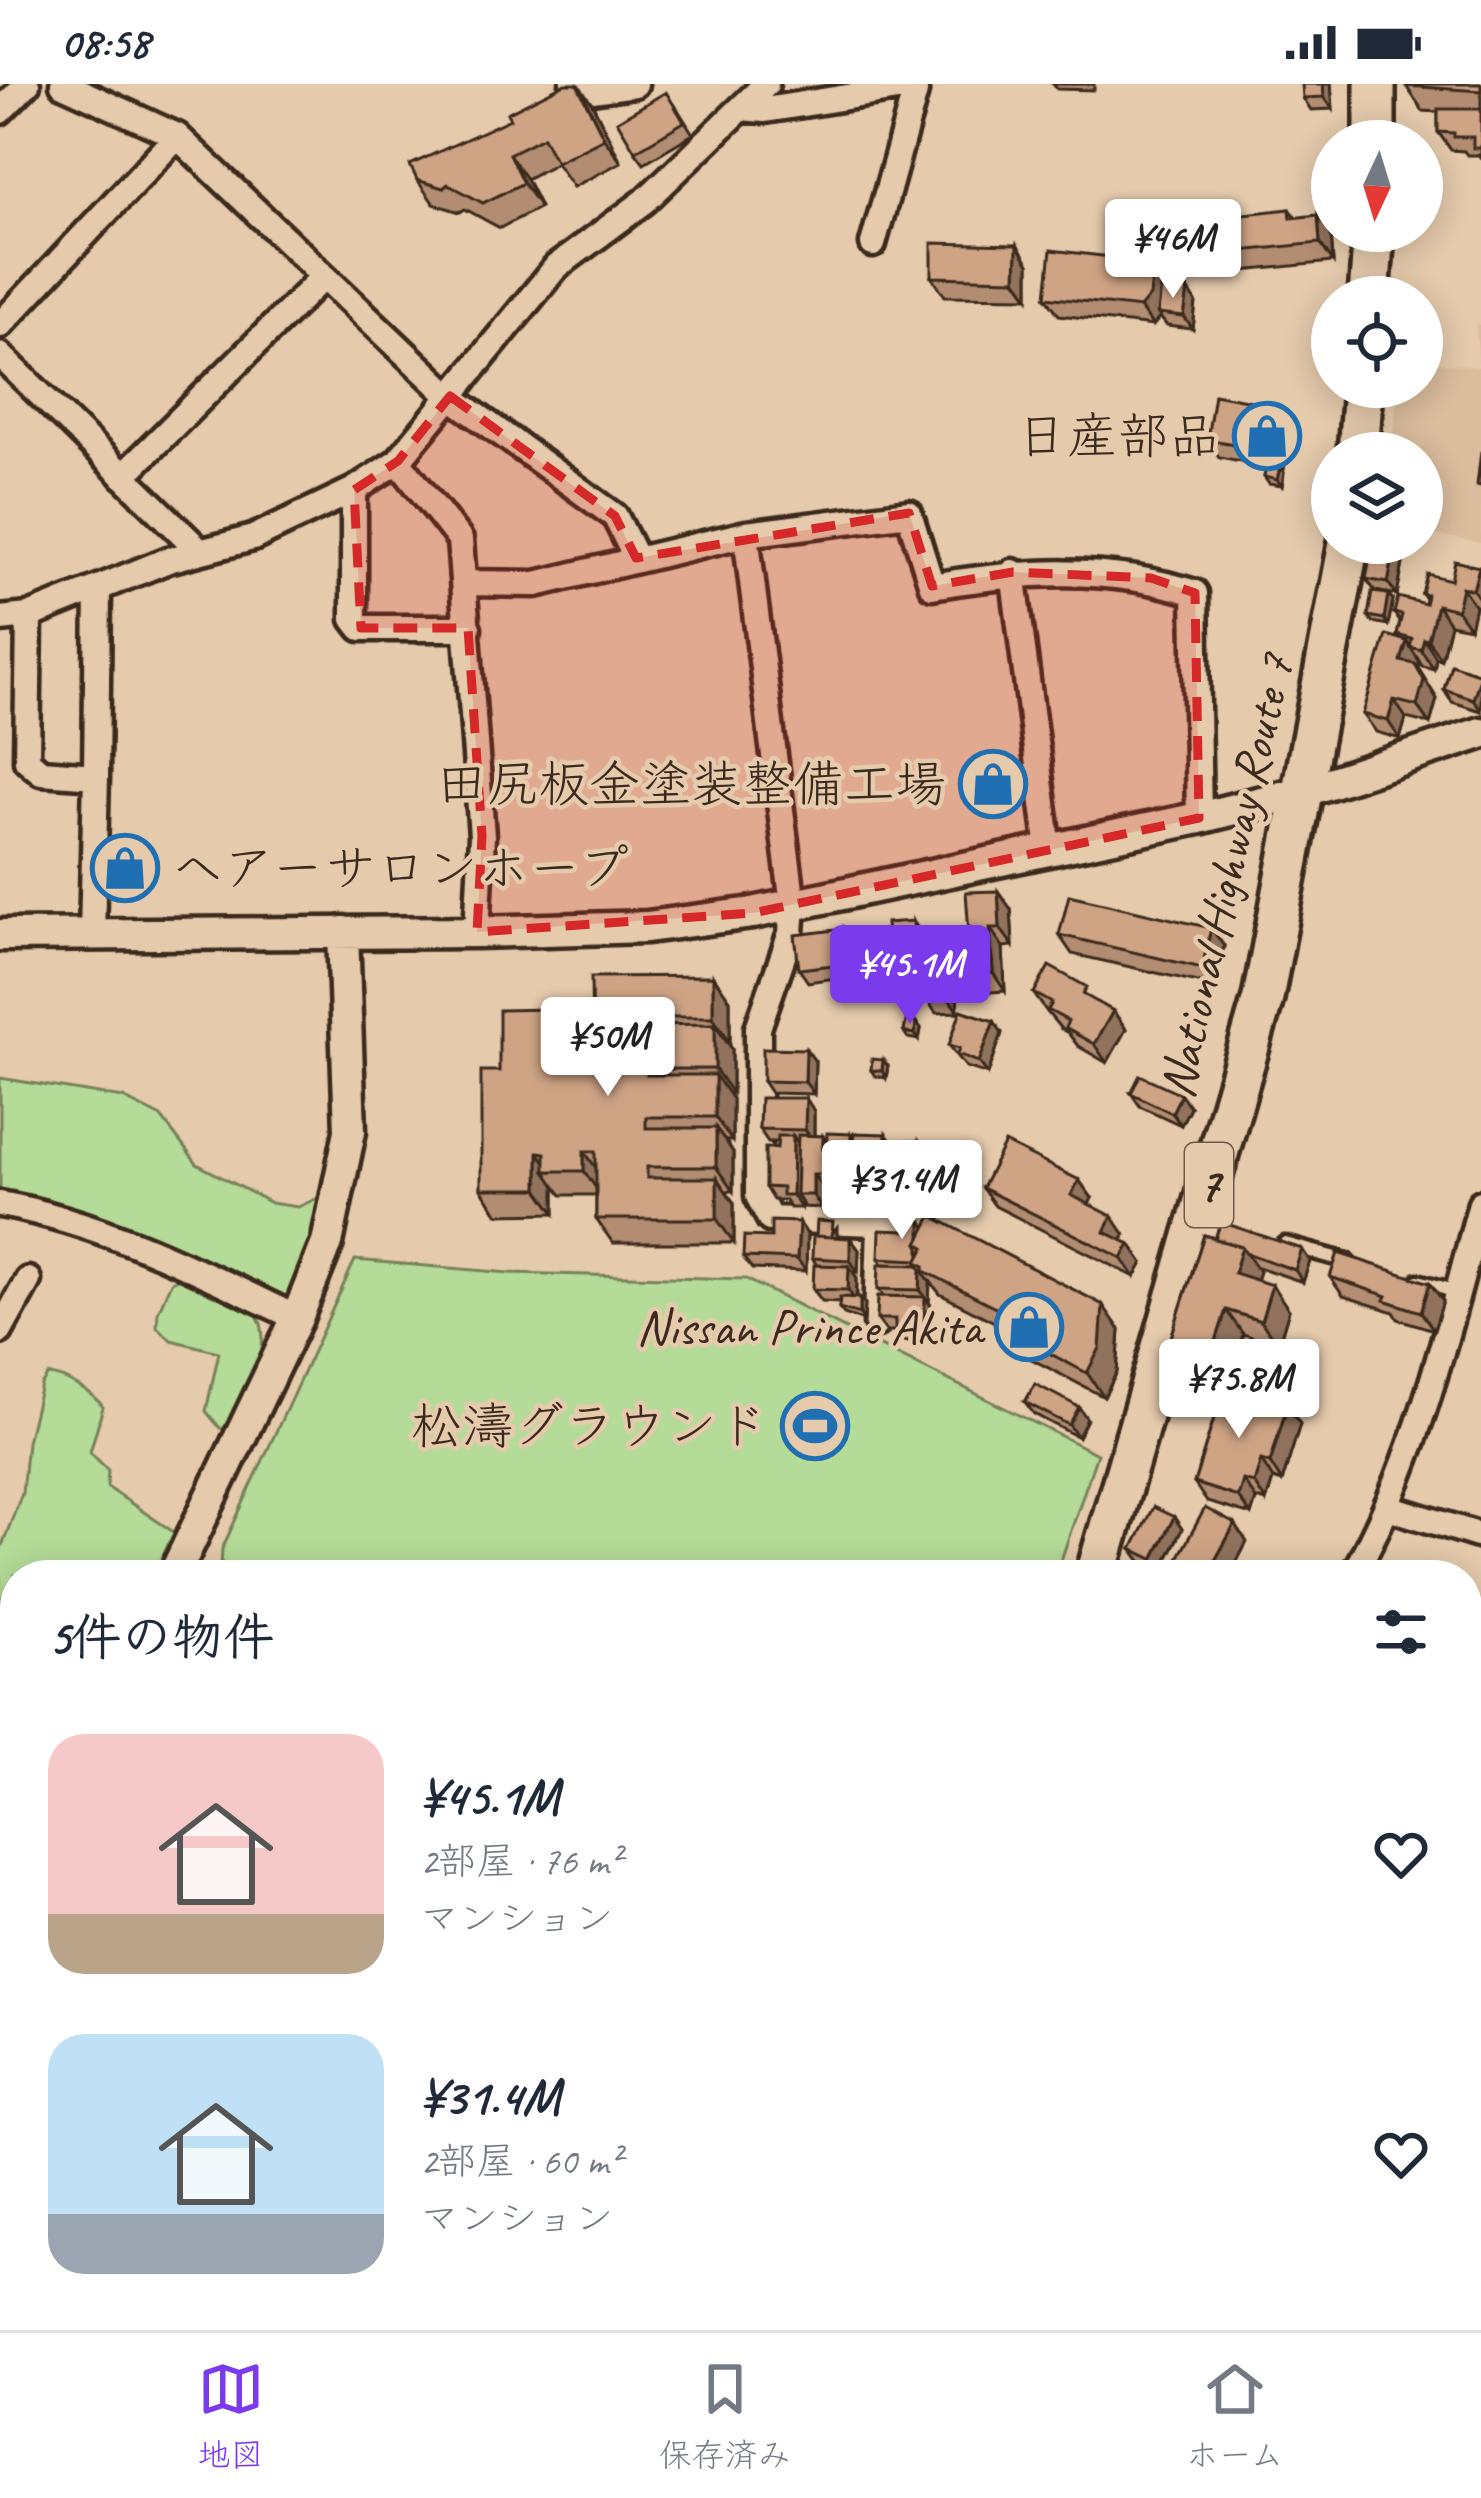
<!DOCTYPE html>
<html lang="ja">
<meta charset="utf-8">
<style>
body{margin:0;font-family:Caveat,"Klee One",sans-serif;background:#f6f6f7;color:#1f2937;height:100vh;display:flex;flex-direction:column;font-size:45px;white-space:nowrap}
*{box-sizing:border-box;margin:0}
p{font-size:39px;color:#747a83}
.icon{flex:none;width:66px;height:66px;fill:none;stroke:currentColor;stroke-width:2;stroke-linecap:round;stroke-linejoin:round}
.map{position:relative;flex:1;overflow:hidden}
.panel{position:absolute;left:0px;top:1476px;width:1482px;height:771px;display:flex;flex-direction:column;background:#fff;border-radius:48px 48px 0 0;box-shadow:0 6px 30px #0003}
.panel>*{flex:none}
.needle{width:78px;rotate:184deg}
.controls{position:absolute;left:1311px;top:36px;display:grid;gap:24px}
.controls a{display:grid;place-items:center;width:132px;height:132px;border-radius:50%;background:#fff;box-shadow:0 6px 30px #0003;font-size:60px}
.price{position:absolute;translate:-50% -102px;padding:0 27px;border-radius:12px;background:#fff;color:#222;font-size:39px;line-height:78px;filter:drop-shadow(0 3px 6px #0008)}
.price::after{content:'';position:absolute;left:50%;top:72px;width:36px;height:27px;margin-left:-18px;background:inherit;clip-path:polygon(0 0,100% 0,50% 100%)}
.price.active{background:#7c3aed;color:#fff}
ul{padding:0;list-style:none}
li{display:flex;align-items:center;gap:36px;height:300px;padding:0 48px}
li span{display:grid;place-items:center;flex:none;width:336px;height:240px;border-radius:36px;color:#555}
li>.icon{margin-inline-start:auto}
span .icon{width:144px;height:144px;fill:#fffc;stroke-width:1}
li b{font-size:51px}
h2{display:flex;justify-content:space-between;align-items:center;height:144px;padding:0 48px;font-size:51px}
.status{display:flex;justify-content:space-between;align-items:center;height:84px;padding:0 60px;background:#fff;direction:ltr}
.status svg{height:33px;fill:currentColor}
.tab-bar{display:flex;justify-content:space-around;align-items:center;height:168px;border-top:3px solid #e0e1e3;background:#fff;font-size:33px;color:#747a83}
.tab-bar a{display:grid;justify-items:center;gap:6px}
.tab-bar .active{color:#7c3aed}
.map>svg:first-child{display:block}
.built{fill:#dbbc9d}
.green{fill:#b4db97;stroke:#78825a;stroke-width:3}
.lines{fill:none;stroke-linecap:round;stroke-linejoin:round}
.service-casing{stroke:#3b2a1e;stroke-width:21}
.minor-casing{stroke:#3b2a1e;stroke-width:33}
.tertiary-casing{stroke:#3b2a1e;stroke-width:39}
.trunk-casing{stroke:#3b2a1e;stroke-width:48}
.service{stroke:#e5caac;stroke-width:12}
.minor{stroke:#e5caac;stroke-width:24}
.tertiary{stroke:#e5caac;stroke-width:30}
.trunk{stroke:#e5caac;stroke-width:39}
.wall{fill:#b28d72;stroke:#3b2a1e;stroke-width:3}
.shaded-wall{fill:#91735d;stroke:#3b2a1e;stroke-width:3}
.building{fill:#cfa485;stroke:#3b2a1e;stroke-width:3}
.marked{fill:#d62828;fill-opacity:0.2;stroke:#d62828;stroke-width:9;stroke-dasharray:24 15;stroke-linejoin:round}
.labels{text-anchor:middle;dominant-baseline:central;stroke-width:9;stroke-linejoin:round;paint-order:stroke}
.shield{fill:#e5caac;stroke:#6e5a49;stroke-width:3}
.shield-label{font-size:48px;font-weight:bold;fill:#3b2a1e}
.poi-label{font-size:51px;fill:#3b2a1e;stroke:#e5caac;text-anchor:end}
.street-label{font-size:51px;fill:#3b2a1e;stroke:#e5caac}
</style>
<div class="status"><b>08:58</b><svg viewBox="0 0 49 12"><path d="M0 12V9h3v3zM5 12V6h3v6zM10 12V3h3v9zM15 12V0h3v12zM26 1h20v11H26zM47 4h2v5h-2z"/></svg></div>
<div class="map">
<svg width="1481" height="2246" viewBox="0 0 1481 2246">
<rect width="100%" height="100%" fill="#e5caac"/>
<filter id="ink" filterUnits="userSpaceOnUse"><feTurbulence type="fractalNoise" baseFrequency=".00833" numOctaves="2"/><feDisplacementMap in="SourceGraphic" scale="24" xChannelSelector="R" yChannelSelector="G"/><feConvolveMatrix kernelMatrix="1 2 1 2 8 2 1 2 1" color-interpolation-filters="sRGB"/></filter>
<g filter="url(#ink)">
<!-- built -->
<path class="built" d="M1476,240L1481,242V459L1422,449V369H1392L1398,303H1422V277L1479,283Z"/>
<!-- green -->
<path class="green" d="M0,994L123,1014L161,1033L197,1080L271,1119L298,1123L320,1113L324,1118C316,1148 308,1198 283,1218L0,1112Z
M355,1176L510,1189L746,1195L1097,1370L1056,1491H226L221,1483L222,1465Z
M186,1191C204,1200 233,1207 248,1220C285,1252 243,1314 227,1345L220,1344L206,1327L219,1268L171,1256L157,1243L158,1228L171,1198Z
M48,1291C65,1292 93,1309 103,1323L90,1368L108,1386L107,1403L178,1451L161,1491H15V1574L0,1566V1467L22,1409L27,1358L41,1301Z
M15,1811V2232H822L817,2246H0V1834Z"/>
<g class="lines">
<!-- service casing -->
<g class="service-casing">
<path id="service" d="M1285,1160L1347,1177
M1418,1197L1458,1208
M0,1899L15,1875
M613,2232L626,2246
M508,2246L524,2232"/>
</g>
<!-- minor casing -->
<g class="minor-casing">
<path id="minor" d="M63,0L177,52L450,312L615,432L636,474
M573,0L585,7L635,0
M741,24L765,26L910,3L915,8L873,160
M0,27L27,0
M0,241L177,52
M0,271L199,466
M398,377L460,456L482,752L477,848
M123,392L323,193
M354,406V535L361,544H468
M746,450L793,821L791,849L758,944V1112L770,1135L927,1141
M1013,488L1049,766
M464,499L536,500L746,450L909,429L932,502C1019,487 1110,481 1195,509L1199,734
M29,532L27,676L41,688L96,692L92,850
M0,535L29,532L168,476L253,454L354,406L398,377L556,183L645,117L766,0
M96,692L98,505
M0,1120C106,1139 200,1188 297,1234
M877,1239L880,1139
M0,1247L28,1196
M1388,1423L1481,1452
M1353,1491C1417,1376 1448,1246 1481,1119
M1467,1855L1481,1817
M1467,1950L1481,1955
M1179,2246L1184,2232
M1330,2246L1335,2232
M1480,2246L1481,2244"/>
</g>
<!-- tertiary casing -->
<g class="tertiary-casing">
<path id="tertiary" d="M0,851L477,848L647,843L753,829L1199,734L1305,707L1481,649
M174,1491L297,1234L327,1159L350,1047L343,848
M0,1794L15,1770"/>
</g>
<!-- trunk casing -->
<g class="trunk-casing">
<path id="trunk" d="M1375,57V0
M1369,213L1374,147
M1358,369L1363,303
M1096,1491L1263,914L1349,459
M849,2246L854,2232"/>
</g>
<!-- service -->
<use href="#service" class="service"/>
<!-- minor -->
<use href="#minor" class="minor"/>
<!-- tertiary -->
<use href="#tertiary" class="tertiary"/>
<!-- trunk -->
<use href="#trunk" class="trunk"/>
</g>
<!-- wall -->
<path class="wall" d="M1053,0H1094V6L1057,5Z
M1331,0L1333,25L1311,26L1303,14Z
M1481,0V75L1479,71H1467L1464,67L1451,66L1438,48V28L1423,27L1406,2Z
M592,19L621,78L573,103L556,79L526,95L540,123L500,144L465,125L460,128L434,120L417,96Z
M675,21L693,50L644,79L635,67Z
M1290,125L1296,133L1331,149L1333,178L1172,194L1159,175L1217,142Z
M1017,161L1029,180V213L945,212L932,193Z
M1167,196L1166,203L1188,205L1196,218L1193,245L1167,242L1160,233L1153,242L1059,231L1046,213Z
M1292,340L1284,385H1281L1284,389L1282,402L1269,400L1264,393L1267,382L1219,373L1207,355Z
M1405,469L1397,511L1375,507L1366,495Z
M1479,483L1481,485V523L1475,522L1470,544L1450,540L1441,575L1436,574L1434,585L1422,582L1419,577L1418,584L1437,615L1430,640L1406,634L1400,655L1376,648L1363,630L1399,554L1397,551L1400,538L1394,529L1425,520L1426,515L1422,510Z
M1393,516L1388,541L1372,538L1368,532Z
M1481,590V627L1452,618L1444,605Z
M1011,825L1013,862L1003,863L1005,907L977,909L966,894H956L958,928L936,929L923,910V902L899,905L890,892L921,849V851L969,849Z
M844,845L853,857L855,881L849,882L850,892L808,898L799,885Z
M1059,851L1224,862L1215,902L1072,870Z
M713,892L730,916V957H727L732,965V1009H728L732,1015V1057H725L733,1068V1107H726L734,1119V1159H613L596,1135V1111H562L555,1102V1129L498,1130L481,1105L499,987L551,925L568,950V960H592Z
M1034,910L1097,918L1113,927L1126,945L1107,979L1078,962L1068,949L1061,945L1047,928Z
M994,937L1002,949L988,990L966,983L949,961Z
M921,945L919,956L908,954L904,948Z
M883,976L888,982L886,994L875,992L871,986Z
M815,977L814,1010L771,1009L763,997Z
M1131,1009L1190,1023L1181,1041L1140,1022Z
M814,1027V1052H823L827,1058L854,1054L891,1057L928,1070L927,1128H905L896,1116L894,1107V1114H874L871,1109H866L859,1098L858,1124H834L825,1111V1102H822L821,1124L804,1123L801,1118V1124H790L785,1116H773L765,1103L778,1058H768L759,1045Z
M982,1104L1092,1114L1089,1120L1125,1151L1122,1156L1130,1160L1143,1179L1135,1193L995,1122Z
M921,1136L926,1143L1120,1246L1117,1288L1104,1313L1022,1270L1005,1246L1006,1244L940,1210L930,1197L929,1218L933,1225V1257H904L897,1247H886L877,1235L884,1212L878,1205L883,1180L879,1174L906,1147Z
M837,1144V1153L850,1154L859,1166L858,1188H853L857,1194V1214H860L865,1220L864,1237L844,1230L839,1224L840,1218L822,1217L813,1205L817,1181L812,1174Z
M807,1150L806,1187L752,1185L743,1173L771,1153Z
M1204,1151L1310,1177L1303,1198L1255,1182L1259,1187L1256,1196L1289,1226L1278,1262L1243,1250L1226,1303L1287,1322L1300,1340L1282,1398L1273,1395L1266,1418L1256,1415L1251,1431L1207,1418L1194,1399L1224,1302L1184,1290L1167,1266Z
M1330,1193L1430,1199L1443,1217L1434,1246L1398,1235L1394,1228L1343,1212Z
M1025,1318L1087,1335L1078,1353L1034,1330Z
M1174,1433L1182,1445L1161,1487L1141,1477L1132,1465Z
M1467,1666L1481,1671V1714L1479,1713L1481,1716V1742L1473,1755L1467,1752Z
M1481,1851V1936L1472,1932L1467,1926V1891Z
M870,2232L1051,2246H880Z"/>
<!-- shaded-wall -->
<path class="shaded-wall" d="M578,0L592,19L621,78L604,54Z
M1323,0H1331L1333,25L1324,13Z
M509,70L526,95L540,123L523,99Z
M1318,131L1331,149L1333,178L1320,159Z
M1017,161L1029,180V213L1016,195Z
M1154,178L1167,196L1163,230H1158L1160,233L1153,242L1140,224Z
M1188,205L1196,218L1193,245L1184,233Z
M1279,322L1292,340L1284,385L1271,367Z
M1280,383L1284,389L1282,402L1277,396Z
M1396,459H1398L1405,469L1397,511L1388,499Z
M1479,483L1481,485V517L1473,506Z
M1462,503L1475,522L1470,544L1457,526Z
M1388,510L1393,516L1388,541L1384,535Z
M1437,521L1450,540L1441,575L1428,556Z
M1424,555L1436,574L1434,585L1421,566Z
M1407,557L1419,577L1418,584L1437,615L1430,640L1417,622L1401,577Z
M1481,590V626L1473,615Z
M1394,616L1406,634L1400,655L1388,637Z
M998,807L1011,825L1013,862L1000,844Z
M913,837L921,849L926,902L917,890Z
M990,844L1003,863L1005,907L993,889Z
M1211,844L1224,862L1215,902L1202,884Z
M844,845L853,857L855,881L847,869Z
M840,869L849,882L850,892L842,880Z
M943,876L956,894L958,928L945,909Z
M713,892L730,916V957L713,933Z
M551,925L568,950V984L551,960Z
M1113,927L1126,945L1107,979L1094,960Z
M994,937L1002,949L988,990L979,978Z
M916,938L921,945L919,956L915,950Z
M715,940L732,965V1009L715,985Z
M806,965L815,977L814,1010L805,998Z
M883,976L888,982L886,994L882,987Z
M715,991L732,1015V1057L715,1033Z
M1181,1010L1190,1023L1181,1041L1172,1029Z
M806,1014L814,1027V1058L805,1046Z
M716,1044L733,1068V1107L716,1083Z
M851,1050L860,1062L858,1080H853L859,1088L858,1124L849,1112Z
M886,1050L895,1062L889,1100L894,1107V1114L885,1101Z
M793,1052L802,1064L796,1111L801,1118V1124L792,1111Z
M823,1052L831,1064L830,1102L822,1090Z
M919,1057L928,1070L927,1128L919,1116Z
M584,1067L601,1091V1111L584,1087Z
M538,1068L551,1087H545L555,1102V1129L538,1105Z
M813,1090L822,1102L821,1124L813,1111Z
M717,1094L734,1119V1159L717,1135Z
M1079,1096L1092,1114L1084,1130L1071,1111Z
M1112,1132L1125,1151L1118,1166L1105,1148Z
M799,1138L807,1150L806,1187L797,1175Z
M850,1154L859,1166L858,1188L850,1176Z
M1130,1160L1143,1179L1135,1193L1122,1174Z
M1242,1163L1259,1187L1251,1214L1234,1189Z
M1302,1165L1310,1177L1303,1198L1295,1186Z
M849,1182L857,1194L856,1218L848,1206Z
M921,1185L930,1197L929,1218L920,1206Z
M1430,1199L1443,1217L1434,1246L1421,1228Z
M1272,1201L1289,1226L1278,1262L1261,1237Z
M925,1213L933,1225V1257L924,1245Z
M860,1214L865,1220L864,1237L860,1230Z
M1103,1221L1120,1246L1117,1288L1104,1313L1087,1289Z
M1226,1226L1243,1250L1226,1303L1209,1279Z
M1287,1322L1300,1340L1282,1398L1270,1379Z
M1079,1323L1087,1335L1078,1353L1069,1341Z
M1261,1376L1273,1395L1266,1418L1254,1399Z
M1243,1396L1256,1415L1251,1431L1238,1413Z
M1174,1433L1182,1445L1161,1487L1153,1475Z
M1235,1440L1247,1458L1230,1491H1207Z
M1475,1708L1481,1716V1742L1473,1755L1467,1746V1738Z
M1467,1757L1470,1762L1468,1768L1472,1775L1467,1783Z
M355,2232H368V2246H354Z
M1039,2232H1041L1051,2246H1034Z"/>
<!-- building -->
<path class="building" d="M565,0H577L604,54L556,78L543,53L509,70L523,99L483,119L448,100L443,104L417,96L410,81L510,35L507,29Z
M1302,0H1323L1324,13L1303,14Z
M1406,0H1481V7L1406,2Z
M666,8L684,38L635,67L617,37Z
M1438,25H1481V64H1473V53H1454V49L1438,48Z
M1290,125L1291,134L1318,131L1320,159L1159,175L1156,148L1217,142L1216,133Z
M932,159L1017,161L1016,195L932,193Z
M1051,166L1154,178L1150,212L1140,224L1046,213Z
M1161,202L1188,205L1184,233L1158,230Z
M1214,310L1279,322L1271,367L1207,355Z
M1481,367V402L1477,401Z
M1267,380L1280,383L1277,396L1264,393Z
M1373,459H1396L1388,499L1366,495Z
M1455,477L1479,483L1473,506L1462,503L1457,526L1437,521L1428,556L1424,555L1421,566L1410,563L1412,555L1397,551L1402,531L1394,529L1398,513L1425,520L1427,511L1422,510L1427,490L1451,496Z
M1372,508L1388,510L1384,535L1368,532Z
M1386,551L1407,557L1401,577L1415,580L1424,596L1417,622L1394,616L1388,637L1363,630Z
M1451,580L1481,590L1473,615L1444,605Z
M998,807L1000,844H990L993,889L964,891L963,875L943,876L945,909L923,910L920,851L969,849L966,808Z
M1069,811L1211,844L1202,884L1059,851Z
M913,837L917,890L890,892L886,839Z
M844,845L847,869H840L842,880L799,885L795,851Z
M1049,882L1087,903L1083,910L1113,927L1094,960L1065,944L1068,937L1048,926L1052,919L1034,909Z
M713,892V933H644V941L715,940V985H647V991H715V1033H646V1044H716V1083H647V1094H717V1135H596V1067H584V1087H545V1069L538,1068V1105H481V987H499V926L551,925V960H592L591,893Z
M961,926L994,937L979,978L958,970L960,964L949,961Z
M906,937L916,938L915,950L904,948Z
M763,964L806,965L805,998L763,997Z
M872,975L883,976L882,987L871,986Z
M1140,991L1181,1010L1172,1029L1131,1009Z
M760,1014H806L805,1046L759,1045Z
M827,1049L851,1050L849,1112L825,1111Z
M854,1049L886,1050L885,1101H866V1097H858V1080H853Z
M798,1051L823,1052L822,1090H813V1111H796Z
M778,1052H793L792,1111H782V1104L765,1103V1064H777Z
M889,1057H919V1116H896L897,1100H889Z
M1005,1059L1079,1096L1071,1111L1112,1132L1105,1148L1130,1160L1122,1174L982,1104Z
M932,1132L1103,1221L1100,1264L1087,1289L1005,1246L1013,1232L923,1186L925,1182L917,1178L925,1163L918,1159Z
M907,1135L921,1136V1154L918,1159L920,1163V1172L918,1176L879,1174L880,1146L906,1147Z
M771,1137L799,1138L797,1175L743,1173L744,1152L771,1153Z
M817,1137L833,1138L832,1153L816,1152Z
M1221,1138L1302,1165L1295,1186L1246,1169L1242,1163L1215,1155Z
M1204,1151L1242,1163L1234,1189L1272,1201L1261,1237L1226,1226L1209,1279L1167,1266Z
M813,1152L850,1154V1176L812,1174Z
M1338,1169L1430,1199L1421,1228L1385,1216L1387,1212L1330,1193Z
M879,1180L919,1181L921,1185L920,1206L878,1205Z
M814,1181L849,1182L848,1206L813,1205Z
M878,1212L925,1213L924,1245L895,1244V1235H877Z
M840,1213L860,1214V1230L839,1224Z
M1035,1300L1079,1323L1069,1341L1025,1318Z
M1224,1302L1287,1322L1270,1379L1261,1376L1254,1399L1243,1396L1238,1413L1194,1399Z
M1153,1423L1174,1433L1153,1475L1132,1465Z
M1205,1424L1235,1440L1207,1491H1169Z
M1135,1482L1151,1491H1130Z
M1467,1666L1481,1671L1480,1704L1467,1699Z
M1467,1704L1475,1708L1471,1718L1478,1721L1467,1738Z
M1481,1851V1922L1467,1917V1891Z
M0,2051H15V2232H355L354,2246H0Z
M872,2232H1039L1034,2246H882L886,2236Z"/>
</g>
<!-- marked area -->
<path class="marked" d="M450,312L615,432L636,474L909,429L932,502L1013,488L1151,494L1195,509L1199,734L753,829L477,848L482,752L468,544H361L354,406L398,377Z"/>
<!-- icons -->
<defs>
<g id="shop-ring" transform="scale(3.45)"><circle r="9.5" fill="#e5caac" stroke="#1f6fb2" stroke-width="1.5"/><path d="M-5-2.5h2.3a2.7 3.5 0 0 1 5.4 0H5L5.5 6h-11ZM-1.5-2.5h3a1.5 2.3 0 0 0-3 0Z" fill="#1f6fb2"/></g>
<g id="stadium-ring" transform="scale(3.45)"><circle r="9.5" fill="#e5caac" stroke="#1f6fb2" stroke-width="1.5"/><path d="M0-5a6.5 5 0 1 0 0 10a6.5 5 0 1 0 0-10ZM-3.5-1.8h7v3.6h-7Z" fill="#1f6fb2"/></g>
</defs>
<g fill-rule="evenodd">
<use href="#shop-ring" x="1267" y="352"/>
<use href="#shop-ring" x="993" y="700"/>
<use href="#shop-ring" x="125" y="784"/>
<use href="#shop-ring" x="1029" y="1243"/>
<use href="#stadium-ring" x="815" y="1342"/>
</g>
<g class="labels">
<!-- shield labels -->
<rect class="shield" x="1185" y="1059" width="48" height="84" rx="9"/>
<g class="shield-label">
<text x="1209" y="1101">7</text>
</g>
<!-- poi labels -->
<g class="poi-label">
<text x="1220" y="352">日産部品</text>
<text x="946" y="700">田尻板金塗装整備工場</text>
<text x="172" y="784" text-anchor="start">ヘアーサロンホープ</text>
<text x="982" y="1243">Nissan Prince Akita</text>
<text x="768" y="1342">松濤グラウンド</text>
</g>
<!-- street labels -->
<g class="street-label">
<text transform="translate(1226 792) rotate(-77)">National Highway Route 7</text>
</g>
</g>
</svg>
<div class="controls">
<a><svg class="needle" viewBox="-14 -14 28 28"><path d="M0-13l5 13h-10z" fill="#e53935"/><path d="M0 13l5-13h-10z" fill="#747a83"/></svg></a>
<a><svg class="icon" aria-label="locate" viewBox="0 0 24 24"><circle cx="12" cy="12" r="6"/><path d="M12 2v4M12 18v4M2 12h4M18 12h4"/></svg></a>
<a><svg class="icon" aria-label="layers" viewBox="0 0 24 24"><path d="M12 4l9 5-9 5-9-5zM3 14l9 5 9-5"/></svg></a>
</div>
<b class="price" style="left:1173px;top:217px">¥46M</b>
<b class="price active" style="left:910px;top:943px">¥45.1M</b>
<b class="price" style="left:608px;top:1015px">¥50M</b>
<b class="price" style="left:902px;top:1158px">¥31.4M</b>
<b class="price" style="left:1239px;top:1357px">¥75.8M</b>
<section class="panel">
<h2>5件の物件<svg class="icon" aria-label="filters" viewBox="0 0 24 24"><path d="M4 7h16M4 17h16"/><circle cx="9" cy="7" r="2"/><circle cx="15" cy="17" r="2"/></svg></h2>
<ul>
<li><span style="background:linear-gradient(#f6c9c9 75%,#b9a48a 0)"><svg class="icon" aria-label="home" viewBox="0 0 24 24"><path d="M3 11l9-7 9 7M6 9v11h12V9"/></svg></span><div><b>¥45.1M</b><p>2部屋 · 76 m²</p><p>マンション</p></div><svg class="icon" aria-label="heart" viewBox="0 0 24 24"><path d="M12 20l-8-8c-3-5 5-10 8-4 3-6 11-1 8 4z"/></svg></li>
<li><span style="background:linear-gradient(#bfe0f5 75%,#9aa5b1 0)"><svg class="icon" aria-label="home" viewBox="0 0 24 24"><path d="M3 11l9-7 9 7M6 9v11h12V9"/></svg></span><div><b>¥31.4M</b><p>2部屋 · 60 m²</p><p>マンション</p></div><svg class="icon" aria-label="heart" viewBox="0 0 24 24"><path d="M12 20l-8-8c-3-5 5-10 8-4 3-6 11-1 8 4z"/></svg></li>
</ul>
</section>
</div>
<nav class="tab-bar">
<a class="active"><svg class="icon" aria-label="map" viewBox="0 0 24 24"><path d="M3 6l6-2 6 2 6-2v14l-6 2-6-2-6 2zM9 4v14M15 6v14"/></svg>地図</a>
<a><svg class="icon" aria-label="saved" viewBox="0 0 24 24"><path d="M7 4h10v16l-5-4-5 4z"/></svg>保存済み</a>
<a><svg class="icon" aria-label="home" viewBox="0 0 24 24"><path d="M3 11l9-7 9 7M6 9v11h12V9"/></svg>ホーム</a>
</nav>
